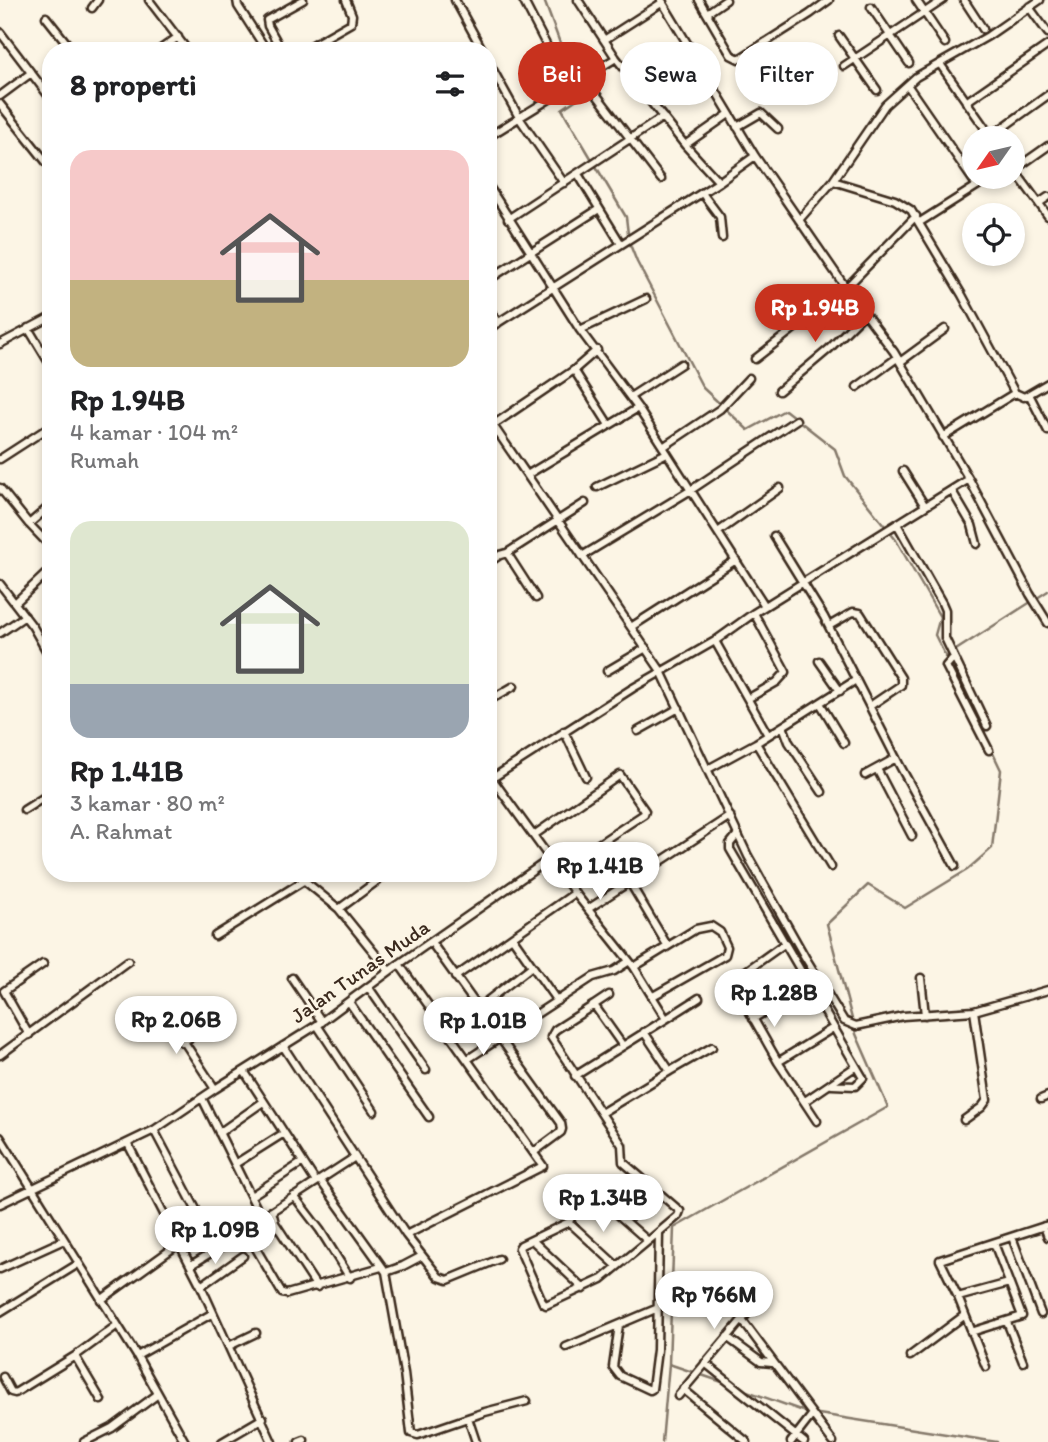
<!DOCTYPE html>
<html lang="id">
<meta charset="utf-8">
<style>
body{margin:0;font-family:Itim,sans-serif;background:#f6f6f6;color:#202124;height:100vh;display:flex;flex-direction:column;font-size:26px;white-space:nowrap}
*{box-sizing:border-box;margin:0}
p{font-size:23px;color:#757577}
.icon{flex:none;width:38px;height:38px;fill:none;stroke:currentColor;stroke-width:2;stroke-linecap:round;stroke-linejoin:round}
.map{position:relative;flex:1;overflow:hidden}
.sheet{position:absolute;left:42px;top:42px;width:455px;height:840px;display:flex;flex-direction:column;background:#fff;border-radius:28px;box-shadow:0 4px 10px #0003}
.sheet>*{flex:none}
.top-card{position:absolute;left:518px;top:42px;width:424px;height:63px;display:flex;gap:14px}
.needle{width:46px;rotate:236deg}
.buttons{position:absolute;left:962px;top:126px;display:grid;gap:14px}
.buttons a{display:grid;place-items:center;width:63px;height:63px;border-radius:50%;background:#fff;box-shadow:0 4px 10px #0003;font-size:35px}
.price{position:absolute;translate:-50% -60px;padding:0 16px;border-radius:24px;background:#fff;color:#222;font-size:23px;line-height:46px;filter:drop-shadow(0 2px 4px #0008)}
.price::after{content:'';position:absolute;left:50%;top:42px;width:21px;height:16px;margin-left:-10px;background:inherit;clip-path:polygon(0 0,100% 0,50% 100%)}
.price.selected{background:#c8321e;color:#fff}
ul{padding:0;list-style:none}
li{display:grid;align-content:center;gap:14px;height:371px;padding:0 28px}
li span{display:grid;place-items:center;height:217px;border-radius:21px;color:#555}
li>.icon{margin-inline-start:auto}
span .icon{width:126px;height:126px;fill:#fffc;stroke-width:1}
li b{font-size:30px}
h2{display:flex;justify-content:space-between;align-items:center;height:84px;padding:0 28px;font-size:30px}
.chip{padding:0 24px;border-radius:32px;background:#fff;box-shadow:0 4px 10px #0003;font-size:24px;line-height:63px}
.chip.selected{background:#c8321e;color:#fff}
.map>svg:first-child{display:block}
.lines{fill:none;stroke-linecap:round;stroke-linejoin:round}
.stream{stroke:#85796b;stroke-width:2.5}
.minor-casing{stroke:#3b2a1e;stroke-width:11}
.minor{stroke:#fcf5e5;stroke-width:6}
.labels{text-anchor:middle;dominant-baseline:central;stroke-width:5;stroke-linejoin:round;paint-order:stroke}
.street-label{font-size:21px;fill:#3b2a1e;stroke:#fcf5e5}
</style>
<div class="map">
<svg width="1048" height="1442" viewBox="0 0 1048 1442">
<rect width="100%" height="100%" fill="#fcf5e5"/>
<filter id="ink" filterUnits="userSpaceOnUse"><feTurbulence type="fractalNoise" baseFrequency=".0143" numOctaves="2"/><feDisplacementMap in="SourceGraphic" scale="14" xChannelSelector="R" yChannelSelector="G"/><feConvolveMatrix kernelMatrix="1 2 1 2 8 2 1 2 1" color-interpolation-filters="sRGB"/></filter>
<g filter="url(#ink)">
<g class="lines">
<!-- stream -->
<path class="stream" d="M544,0L580,97L562,109L626,217L629,242L637,262L703,388L748,430L785,410L835,449L845,476L896,540L940,617L935,635L965,696
M945,657L1048,591
M669,1364L728,1384
M744,1390L806,1412L997,1442
M662,1442L669,1364L674,1228L888,1107L856,1034L827,924L868,885L905,908L967,870L992,848L1001,770L991,749"/>
<!-- minor casing -->
<g class="minor-casing">
<path id="minor" d="M149,0L188,51
M237,0L238,6L267,51
M455,0L483,51
M523,0L568,87
M578,0L616,58L685,145L719,182
M661,0L755,156L846,288L894,352L969,479L1030,594L1048,623
M699,0L731,55L739,59L810,14L829,0
M916,0L945,43
M964,0L983,29
M871,7L909,63
M1029,7L1048,33
M92,8L98,0
M707,13L726,0
M46,17L73,51
M0,32L51,99
M839,36L877,90
M604,40L663,2
M158,51L178,37
M282,51L268,26L267,20L303,0
M302,51L351,23L352,15L346,0
M488,61L520,119L564,183
M940,64L992,138
M844,66L943,0
M583,77L661,179
M908,86L977,186
M0,96L31,73
M966,102L1048,45
M0,104L51,168
M737,127L761,113L778,129
M991,136L1048,95
M488,137L616,58
M685,145L729,114
M1013,168L1048,216
M1014,170L1048,146
M578,174L621,244
M833,181L895,200L911,210L962,295L1015,393L1024,397L1048,383
M488,185L580,330L638,408L765,606
M702,193L720,217L722,238
M1039,203L1048,197
M508,219L663,117
M799,220L833,181L885,105L916,77L988,36L1040,0
M920,222L991,177
M488,280L599,209
M488,307L498,323
M28,328L51,366
M488,329L719,182L755,156
M580,330L646,299
M0,344L51,317
M755,359L846,288L916,216
M900,362L945,329
M574,370L609,425
M857,387L897,358
M779,391L829,349L865,313
M1030,396L1048,431
M630,397L681,364
M488,418L661,671L748,856L805,957L844,1021L856,1026L903,1016L974,1011L1048,990
M493,425L574,370L597,350
M488,437L498,433
M943,437L1015,393
M663,447L720,409L749,378
M0,459L51,426
M903,471L925,506
M527,475L638,408
M597,487L667,453
M0,488L29,524L51,547
M952,491L972,525L977,544
M29,524L51,505
M897,524L942,603L945,610V638L987,726
M718,532L780,488
M774,536L824,617L900,766L955,866
M582,556L691,490L796,420
M488,563L500,555L507,553
M0,584L33,627L51,659
M536,598L507,553L585,503
M15,603L51,569
M829,626L853,612L860,613L901,678V685L870,706
M631,627L736,560
M0,633L25,616
M715,641L768,735
M954,657L946,666L989,750
M819,661L840,691
M607,671L646,648
M749,698L777,682L786,672L754,613
M488,701L514,686
M820,703L844,743
M783,726L789,742L822,792
M564,731L586,777
M638,731L679,708
M756,743L831,867
M708,769L756,743L856,680
M877,769L912,836
M488,773L575,893L634,967L666,1019L575,1076
M865,775L896,758
M488,781L633,688L715,641L754,613L969,479
M24,810L51,793
M738,834L730,844V849L863,1078L855,1086L832,1085
M534,835L620,775L645,811L644,814L559,870
M295,873L339,909L389,971
M629,881L667,945
M339,909L385,875
M588,909L730,816
M215,936L305,880
M512,937L575,893
M431,942L561,1123L562,1129L561,1132L534,1152
M784,944L739,976L735,986L778,1062L817,1121
M399,964L543,1166L406,1235
M634,967L696,929L711,926L720,932L727,947L725,955L653,996
M455,977L512,937L557,1001
M292,978L322,1022
M921,978L925,1015
M369,988L426,1070
M349,1002L429,1117
M594,1005L609,995
M162,1008L215,1089
M478,1008L532,966
M666,1019L699,998
M753,1019L807,986
M317,1025L374,1111
M644,1032L670,1071L712,1047
M29,1035L4,991L43,964
M182,1042L219,1022
M283,1046L406,1235L439,1277L448,1280L499,1259
M0,1055L128,961
M468,1059L593,977L614,971L628,962
M778,1062L833,1028
M244,1071L316,1182
M202,1098L259,1213L261,1215L272,1211
M1041,1099L1048,1096
M805,1101L855,1067
M601,1113L670,1071
M964,1120L982,1107L987,1100L974,1011
M154,1130L217,1249
M219,1133L263,1102
M0,1137L137,1356L185,1442
M128,1144L201,1286L272,1442
M235,1164L284,1133
M320,1180L386,1272L403,1266L422,1256
M613,1183L572,1216L569,1222L521,1245L519,1248L543,1303L546,1305L602,1279L659,1232
M251,1196L303,1162
M294,1196L320,1230L350,1278
M597,1196L648,1241
M0,1204L154,1130L215,1089L317,1025L399,964L551,858
M569,1222L617,1266
M275,1223L251,1240L282,1293L287,1294L381,1267
M1044,1226L1048,1237
M1012,1237L1041,1314
M532,1240L584,1289
M191,1265L225,1244
M0,1269L64,1240
M386,1272L404,1373L411,1433L418,1435L485,1412L527,1401
M201,1286L243,1256
M317,1287L275,1223L272,1211L355,1157
M958,1297L1009,1283
M101,1300L180,1243
M0,1312L78,1264
M742,1320L833,1442
M1007,1322L1023,1362
M619,1325L613,1367L620,1376L650,1390L652,1389L657,1350L659,1232L678,1216L680,1211L623,1162L622,1145L551,1037L555,1030L594,1005L623,1046
M971,1332L1022,1316L994,1243
M727,1337L761,1362L772,1363
M229,1346L256,1333
M566,1347L658,1308
M75,1356L101,1400
M137,1356L213,1313
M910,1356L965,1315
M705,1363L804,1442
M986,1367L958,1297L940,1260L1048,1225
M3,1377L11,1392L15,1393L75,1356L116,1326
M683,1389L747,1442
M678,1396L752,1308
M468,1418L476,1442
M84,1442L112,1428L158,1394
M222,1442L263,1418
M299,1442L304,1440
M791,1442L812,1415"/>
</g>
<!-- minor -->
<use href="#minor" class="minor"/>
</g>
</g>
<g class="labels">
<!-- street labels -->
<g class="street-label">
<text transform="translate(360 971) rotate(-35)">Jalan Tunas Muda</text>
</g>
</g>
</svg>
<div class="buttons">
<a><svg class="needle" viewBox="-14 -14 28 28"><path d="M0-13l5 13h-10z" fill="#e53935"/><path d="M0 13l5-13h-10z" fill="#757577"/></svg></a>
<a><svg class="icon" aria-label="locate" viewBox="0 0 24 24"><circle cx="12" cy="12" r="6"/><path d="M12 2v4M12 18v4M2 12h4M18 12h4"/></svg></a>
</div>
<b class="price selected" style="left:815px;top:344px">Rp 1.94B</b>
<b class="price" style="left:600px;top:902px">Rp 1.41B</b>
<b class="price" style="left:774px;top:1029px">Rp 1.28B</b>
<b class="price" style="left:176px;top:1056px">Rp 2.06B</b>
<b class="price" style="left:483px;top:1057px">Rp 1.01B</b>
<b class="price" style="left:603px;top:1234px">Rp 1.34B</b>
<b class="price" style="left:215px;top:1266px">Rp 1.09B</b>
<b class="price" style="left:714px;top:1331px">Rp 766M</b>
<div class="top-card">
<a class="chip selected">Beli</a>
<a class="chip">Sewa</a>
<a class="chip">Filter</a>
</div>
<section class="sheet">
<h2>8 properti<svg class="icon" aria-label="filters" viewBox="0 0 24 24"><path d="M4 7h16M4 17h16"/><circle cx="9" cy="7" r="2"/><circle cx="15" cy="17" r="2"/></svg></h2>
<ul>
<li><span style="background:linear-gradient(#f6c9c9 60%,#c2b280 0)"><svg class="icon" aria-label="home" viewBox="0 0 24 24"><path d="M3 11l9-7 9 7M6 9v11h12V9"/></svg></span><div><b>Rp 1.94B</b><p>4 kamar · 104 m²</p><p>Rumah</p></div></li>
<li><span style="background:linear-gradient(#dfe7d0 75%,#9aa5b1 0)"><svg class="icon" aria-label="home" viewBox="0 0 24 24"><path d="M3 11l9-7 9 7M6 9v11h12V9"/></svg></span><div><b>Rp 1.41B</b><p>3 kamar · 80 m²</p><p>A. Rahmat</p></div></li>
</ul>
</section>
</div>
